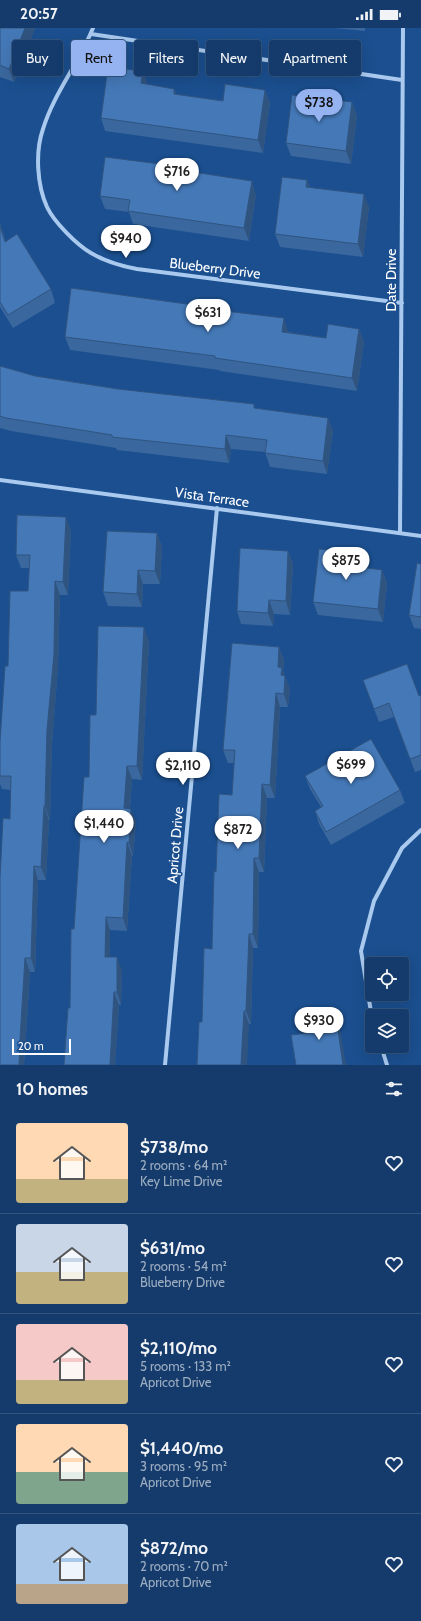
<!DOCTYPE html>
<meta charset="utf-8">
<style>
body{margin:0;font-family:Cabin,sans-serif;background:#1d4271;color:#f1f3f6;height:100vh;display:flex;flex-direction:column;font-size:15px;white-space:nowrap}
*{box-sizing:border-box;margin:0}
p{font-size:13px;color:#9dadc1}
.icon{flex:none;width:22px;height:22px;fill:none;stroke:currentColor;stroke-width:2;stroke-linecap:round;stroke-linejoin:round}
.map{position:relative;height:1037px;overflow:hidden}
.drawer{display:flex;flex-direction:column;background:#143b6b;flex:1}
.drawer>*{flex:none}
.guide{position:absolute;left:12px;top:12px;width:397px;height:36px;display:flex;gap:8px}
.buttons{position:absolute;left:365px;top:929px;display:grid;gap:8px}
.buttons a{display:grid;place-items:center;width:44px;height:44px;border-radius:4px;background:#143b6b;box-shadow:0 4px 16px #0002,0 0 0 1px #33557e;font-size:20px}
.scale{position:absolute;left:12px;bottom:10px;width:59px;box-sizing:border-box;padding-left:4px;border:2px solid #fff;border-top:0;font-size:11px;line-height:14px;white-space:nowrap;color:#fff;-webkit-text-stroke:3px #1b4f8f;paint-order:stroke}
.price{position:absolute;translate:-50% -34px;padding:0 9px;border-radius:14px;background:#fff;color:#222;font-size:13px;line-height:26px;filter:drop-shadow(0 1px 2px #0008)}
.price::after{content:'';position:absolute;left:50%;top:24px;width:12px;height:9px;margin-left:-6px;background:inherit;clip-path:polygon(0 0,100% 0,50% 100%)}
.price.selected{background:#95b2f1;color:#111}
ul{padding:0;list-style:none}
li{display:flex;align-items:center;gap:12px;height:100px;padding:0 16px}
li+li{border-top:1px solid #33557e}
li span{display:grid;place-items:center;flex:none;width:112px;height:80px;border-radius:4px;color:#555}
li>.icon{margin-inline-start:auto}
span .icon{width:48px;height:48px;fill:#fffc;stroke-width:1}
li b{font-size:17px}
h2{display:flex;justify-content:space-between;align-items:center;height:48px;padding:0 16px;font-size:17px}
.chip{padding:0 14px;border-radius:4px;background:#143b6b;box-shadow:0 4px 16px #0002,0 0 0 1px #33557e;font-size:14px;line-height:36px}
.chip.selected{background:#95b2f1;color:#111}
.status{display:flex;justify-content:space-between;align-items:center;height:28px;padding:0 20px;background:#143b6b;direction:ltr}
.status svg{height:11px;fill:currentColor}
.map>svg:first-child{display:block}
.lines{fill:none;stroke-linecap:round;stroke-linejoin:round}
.minor{stroke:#a9c9ee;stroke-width:4}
.wall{fill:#3a679d}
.shaded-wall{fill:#305480}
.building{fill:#4478b7;stroke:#305480}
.labels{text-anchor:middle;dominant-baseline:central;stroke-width:3;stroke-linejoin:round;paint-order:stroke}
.street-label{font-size:14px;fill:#fff;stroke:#1b4f8f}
</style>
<div class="status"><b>20:57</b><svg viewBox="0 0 49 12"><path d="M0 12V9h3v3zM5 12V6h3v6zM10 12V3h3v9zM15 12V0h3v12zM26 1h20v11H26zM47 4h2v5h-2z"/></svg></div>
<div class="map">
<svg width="421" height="1037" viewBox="0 0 421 1037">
<rect width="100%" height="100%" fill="#1b4f8f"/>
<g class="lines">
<!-- minor -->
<path class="minor" d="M93,0C79,35 54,65 43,101C35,124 37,157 47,179C54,194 77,217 91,225C106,234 121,238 137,241L402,275
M91,6L402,52
M0,452L421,508
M400,505L403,0
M372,990L361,923L374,873L402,820L421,802
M381,1018L387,1037
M165,1037L217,480"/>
</g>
<!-- wall -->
<path class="wall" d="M0,0H35L14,54L0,49Z
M334,0H365V3Z
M148,56L174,61L177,67L223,73L265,62L270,75L263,125L105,103L101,90Z
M352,74L357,88L351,136L291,128L286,115Z
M168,137L169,140L256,167L249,213L133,196L129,184L105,181L100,168Z
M307,152L310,159L369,179L363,229L280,219L275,206Z
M0,195L6,214L51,261L55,275L13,300L0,279Z
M209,281L288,303V304L326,310L359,301L364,314L357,363L220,343L219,342L70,322L65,309Z
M0,338L35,348L118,361L328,390L333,403L327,446L270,439L265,424L231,421L229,435L117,422L116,420L11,403L0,400Z
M71,502L68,567H60L58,639L52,716L50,792H49L46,852H38L35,944H30L24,1037H0L10,791L11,762L2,761L0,756V714L8,638L28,563L29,540H21L16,527Z
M157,505L162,519L160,556H143L142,579L108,578L103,564Z
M288,523L293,536L290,587L274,586L273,598L241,596L237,583Z
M421,536V601L414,600L409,587Z
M359,539L382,542L387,555L383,594L318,587L313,574Z
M149,613L142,752L132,751L130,781L136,794L133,828H132L127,903L110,902V929L122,942L121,977H119L115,1037H64L70,980L74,901L89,749L96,687Z
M279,619L284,632L283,643L290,661L288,679H280L275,770H267L264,844H259L258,920H253L251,996L202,994L212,921L216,844L232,767L234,735H228L223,722Z
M363,652L419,668L421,667V742L415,744L394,689L379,694Z
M305,748L400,762L405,775L331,817L319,796L315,783L321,779L310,761Z"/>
<!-- shaded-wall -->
<path class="shaded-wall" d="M25,0H35L14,54L9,41Z
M143,43L148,57L141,55Z
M174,61L179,74L174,66Z
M265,62L270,75L263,125L258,112Z
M352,74L357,88L351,136L346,123Z
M307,152L312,166L306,159Z
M252,153L256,167L249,213L244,200Z
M364,166L369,179L363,229L358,216Z
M0,195L10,227L0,198Z
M284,290L288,303L287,317L282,304Z
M359,301L364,314L357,363L352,350Z
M328,390L333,403L327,446L323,433Z
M226,407L231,421L229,435L225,421Z
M66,489L71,502L68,567L63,554Z
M157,505L162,519L160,556L155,543Z
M288,523L293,536L290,587L286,573Z
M354,525L359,539L358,552L353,538Z
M138,542L143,556L142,579L137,566Z
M382,542L387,555L383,594L378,581Z
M55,553L60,567L58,639L52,716L50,792L45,778L47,702Z
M269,572L274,586L273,598L268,585Z
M144,599L149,613L142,752L137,738Z
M279,619L284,632L283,643L290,661L288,679L284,666L278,639Z
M276,665L280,679L275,770L270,757Z
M127,738L132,751L129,794L124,780Z
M262,756L267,770L264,844L259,830Z
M44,778L49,792L46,852L41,839Z
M131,781L136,794L133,828L129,815Z
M127,814L132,828L127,903L123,890Z
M254,830L259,844L258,920L253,906Z
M34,838L38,852L35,944L31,930Z
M106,889L110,902V942L105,929Z
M249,906L253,920L251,996L246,983Z
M117,929L122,942L121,977L117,964Z
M25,930L30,944L24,1037H19L20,1012Z
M114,964L119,977L115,1037H110Z
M335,981L339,995L346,1037H343Z
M244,983L249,996L247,1037H241Z"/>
<!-- building -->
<path class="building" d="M0,0H25L9,41L0,37Z
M108,39L143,43L141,55L174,61V66L223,73L225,56L265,62L258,112L101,90Z
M292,67L352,74L346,123L286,115Z
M105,129L168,137L167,140L252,153L244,200L128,183L130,172L100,168Z
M282,149L307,152L306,159L364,166L358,216L275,206Z
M0,198L5,214L17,206L51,261L8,287L0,274Z
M71,260L208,279V281L284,290L282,304L326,310L328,296L359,301L352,350L215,330V328L65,309Z
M0,338L35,348L118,361L254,376V380L328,390L323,433L265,425L267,412L226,407L225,421L112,409V407L6,390L0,388Z
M17,487L66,489L63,554L55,553L54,626L47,702L45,778H44L41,839L34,838L31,930H25L20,1012L19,1037H0V850L3,790L10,791L11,748H0V714L5,638H8L10,563H28L30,527H16Z
M107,503L157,505L155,543L138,542L137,566L103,564Z
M240,520L288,523L286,573L269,572L268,585L237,583Z
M319,521L354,525L353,538L382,542L378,581L313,574Z
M417,535L421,536V589L409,587Z
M98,598L144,599L137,738H127L124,780L131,781L129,815L127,814L123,890L106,889L105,929H117V964H114L110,1037H64L68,980H70L71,901H74L84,749H89L90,687H96Z
M232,615L279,619L278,639L282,640L281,647L285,648L284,666L276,665L270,757L262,756L259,830H254L253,906H249L246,983H244L241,1037H197L199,994H202L204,920L212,921L214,843L216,844L219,766L232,767L235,722H223Z
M407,636L419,668L421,667V727L410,731L389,675L374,681L363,652Z
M371,711L400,762L326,804L315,783L323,778L305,748Z
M335,981L343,1037H296L291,1007L307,1005L304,986Z"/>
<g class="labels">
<!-- street labels -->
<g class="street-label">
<text transform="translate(215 240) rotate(7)">Blueberry Drive</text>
<text transform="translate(391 252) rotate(-90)">Date Drive</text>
<text transform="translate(212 469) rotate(8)">Vista Terrace</text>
<text transform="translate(175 817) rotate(-85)">Apricot Drive</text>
</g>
</g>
</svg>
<div class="buttons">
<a><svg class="icon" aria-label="locate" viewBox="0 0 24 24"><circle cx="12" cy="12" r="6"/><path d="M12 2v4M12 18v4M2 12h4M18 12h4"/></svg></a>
<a><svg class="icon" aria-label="layers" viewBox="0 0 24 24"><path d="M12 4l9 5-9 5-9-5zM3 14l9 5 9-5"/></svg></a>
</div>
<div class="scale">20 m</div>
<b class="price selected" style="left:319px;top:95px">$738</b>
<b class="price" style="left:177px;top:164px">$716</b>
<b class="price" style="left:126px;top:231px">$940</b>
<b class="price" style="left:208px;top:305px">$631</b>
<b class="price" style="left:346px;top:553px">$875</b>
<b class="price" style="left:351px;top:757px">$699</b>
<b class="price" style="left:183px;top:758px">$2,110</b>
<b class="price" style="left:104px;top:816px">$1,440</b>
<b class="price" style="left:238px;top:822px">$872</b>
<b class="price" style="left:319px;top:1013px">$930</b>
<div class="guide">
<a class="chip">Buy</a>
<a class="chip selected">Rent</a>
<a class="chip">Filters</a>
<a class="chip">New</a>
<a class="chip">Apartment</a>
</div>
</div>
<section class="drawer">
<h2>10 homes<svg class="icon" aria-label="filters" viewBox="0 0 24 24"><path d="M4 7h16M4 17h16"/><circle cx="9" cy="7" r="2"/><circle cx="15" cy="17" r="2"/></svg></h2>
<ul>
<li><span style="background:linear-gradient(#ffd9b3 70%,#c2b280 0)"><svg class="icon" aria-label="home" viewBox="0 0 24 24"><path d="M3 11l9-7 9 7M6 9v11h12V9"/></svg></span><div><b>$738/mo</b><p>2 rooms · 64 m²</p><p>Key Lime Drive</p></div><svg class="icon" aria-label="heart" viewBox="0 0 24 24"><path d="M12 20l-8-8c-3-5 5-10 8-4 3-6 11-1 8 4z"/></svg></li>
<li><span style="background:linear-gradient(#c9d6e8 60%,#c2b280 0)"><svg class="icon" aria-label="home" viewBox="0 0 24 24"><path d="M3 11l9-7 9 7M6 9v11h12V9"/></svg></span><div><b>$631/mo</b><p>2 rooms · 54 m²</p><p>Blueberry Drive</p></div><svg class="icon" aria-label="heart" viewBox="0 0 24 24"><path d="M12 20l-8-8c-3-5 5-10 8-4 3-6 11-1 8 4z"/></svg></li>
<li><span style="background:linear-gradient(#f6c9c9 70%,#c2b280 0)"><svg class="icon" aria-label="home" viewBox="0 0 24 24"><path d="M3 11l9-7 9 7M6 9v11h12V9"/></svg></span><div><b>$2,110/mo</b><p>5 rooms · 133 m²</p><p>Apricot Drive</p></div><svg class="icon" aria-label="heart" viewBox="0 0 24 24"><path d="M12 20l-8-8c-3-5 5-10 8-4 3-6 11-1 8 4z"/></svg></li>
<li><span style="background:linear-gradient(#ffd9b3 60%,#7fa58c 0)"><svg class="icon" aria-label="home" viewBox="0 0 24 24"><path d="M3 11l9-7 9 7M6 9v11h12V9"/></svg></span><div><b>$1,440/mo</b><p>3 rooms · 95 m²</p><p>Apricot Drive</p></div><svg class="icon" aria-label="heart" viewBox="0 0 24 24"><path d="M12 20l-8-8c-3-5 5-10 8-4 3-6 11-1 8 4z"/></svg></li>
<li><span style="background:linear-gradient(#a9c7e8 75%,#b9a48a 0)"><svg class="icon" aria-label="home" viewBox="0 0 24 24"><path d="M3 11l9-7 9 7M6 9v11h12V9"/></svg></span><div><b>$872/mo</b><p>2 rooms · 70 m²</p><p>Apricot Drive</p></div><svg class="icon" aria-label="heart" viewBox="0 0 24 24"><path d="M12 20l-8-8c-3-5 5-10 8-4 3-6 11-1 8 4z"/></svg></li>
</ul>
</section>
